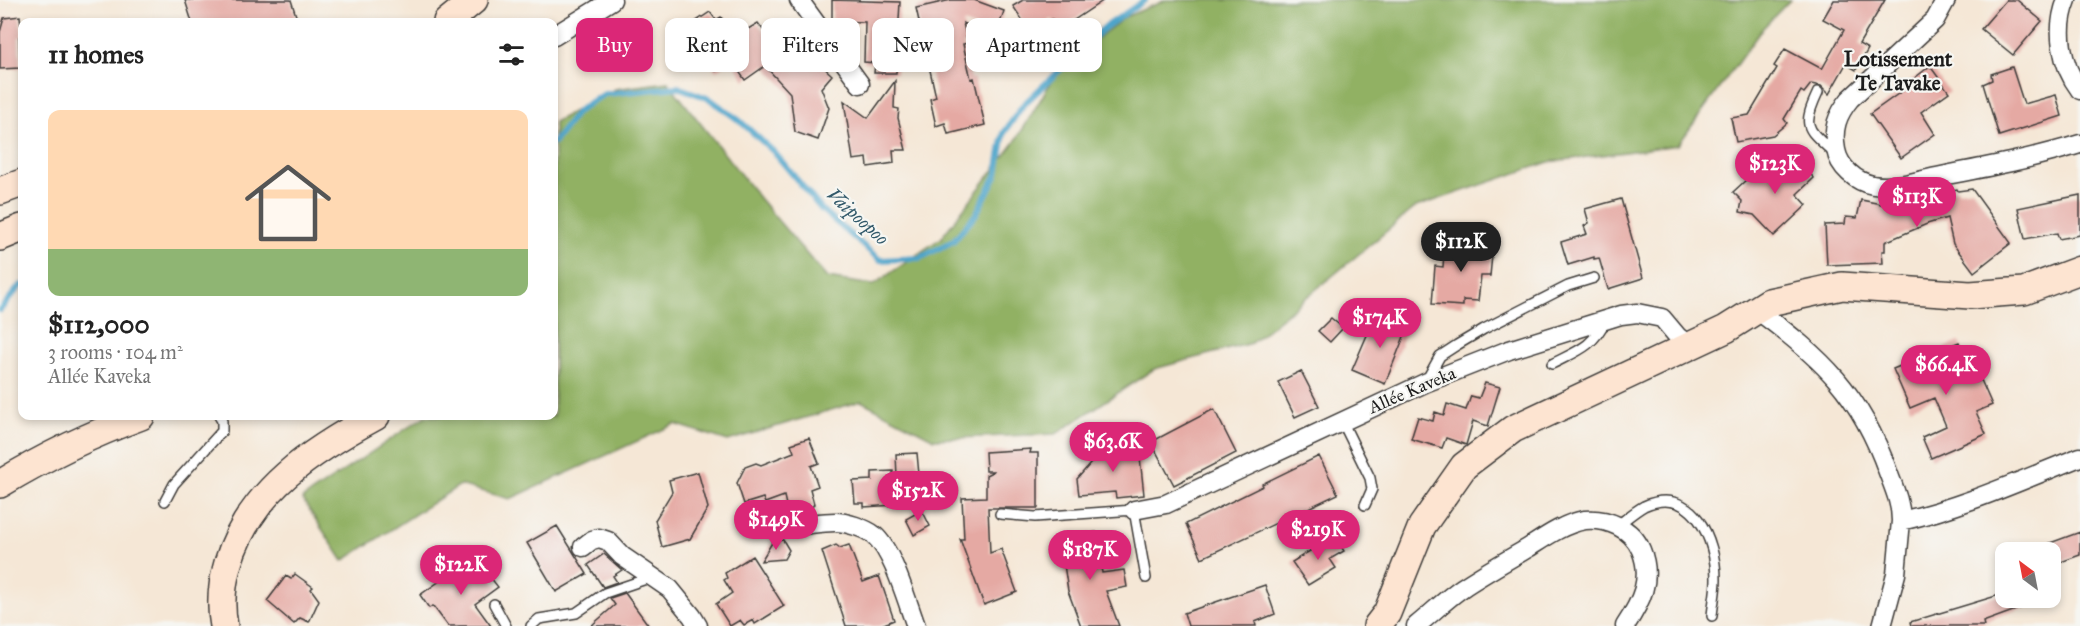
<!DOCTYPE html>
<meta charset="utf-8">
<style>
body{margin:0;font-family:"IM FELL Great Primer",serif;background:#f2f2f2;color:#222;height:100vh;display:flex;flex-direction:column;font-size:22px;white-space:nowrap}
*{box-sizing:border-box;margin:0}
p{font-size:20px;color:#767676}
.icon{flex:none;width:33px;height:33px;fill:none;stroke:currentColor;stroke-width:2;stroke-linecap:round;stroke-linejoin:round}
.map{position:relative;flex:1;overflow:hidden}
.drawer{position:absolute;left:18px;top:18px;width:540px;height:402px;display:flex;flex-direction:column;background:#fff;border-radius:12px;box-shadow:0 3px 9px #0003}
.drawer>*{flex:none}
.guide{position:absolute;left:576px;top:18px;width:570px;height:54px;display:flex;gap:12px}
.needle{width:39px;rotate:328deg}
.fabs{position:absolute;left:1995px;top:542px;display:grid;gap:12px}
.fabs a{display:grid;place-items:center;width:66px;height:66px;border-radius:12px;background:#fff;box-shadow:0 3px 9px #0003;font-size:30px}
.price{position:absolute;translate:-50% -51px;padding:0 14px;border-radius:21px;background:#db2777;color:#fff;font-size:20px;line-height:39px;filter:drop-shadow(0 2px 3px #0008)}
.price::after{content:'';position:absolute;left:50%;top:36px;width:18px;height:14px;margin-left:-9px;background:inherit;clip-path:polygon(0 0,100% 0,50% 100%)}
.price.on{background:#222;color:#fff}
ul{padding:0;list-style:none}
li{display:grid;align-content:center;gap:12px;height:318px;padding:0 30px}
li+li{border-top:2px solid #e0e0e0}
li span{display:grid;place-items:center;height:186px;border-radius:12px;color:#555}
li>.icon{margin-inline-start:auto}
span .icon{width:108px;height:108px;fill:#fffc;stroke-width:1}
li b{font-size:26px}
h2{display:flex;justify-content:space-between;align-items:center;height:72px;padding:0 30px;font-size:26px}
.chip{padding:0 21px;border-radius:12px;background:#fff;box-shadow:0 3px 9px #0003;font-size:21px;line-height:54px}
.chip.on{background:#db2777;color:#fff}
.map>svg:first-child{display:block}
.forest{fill:#91b164;stroke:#566640;stroke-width:1.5}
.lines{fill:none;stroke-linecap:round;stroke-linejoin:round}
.stream{stroke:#4ea4ca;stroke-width:6}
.building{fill:#e5a9a3}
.lane-casing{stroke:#3d3a38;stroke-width:12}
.street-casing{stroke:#3d3a38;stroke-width:21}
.secondary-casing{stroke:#3d3a38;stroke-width:30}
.lane{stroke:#fff;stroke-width:9}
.street{stroke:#fff;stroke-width:18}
.secondary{stroke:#fde4d1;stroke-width:27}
.labels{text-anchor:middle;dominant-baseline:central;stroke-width:4.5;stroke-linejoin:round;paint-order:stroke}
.street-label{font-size:18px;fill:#1c1c1c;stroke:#f6f6f2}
.water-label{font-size:20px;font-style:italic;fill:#32596a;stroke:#f6f6f2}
.quarter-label{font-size:21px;font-weight:bold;fill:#1c1c1c;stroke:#f6f6f2}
</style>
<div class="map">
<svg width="2080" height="626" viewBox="0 0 2080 626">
<rect width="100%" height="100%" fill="#f6f6f2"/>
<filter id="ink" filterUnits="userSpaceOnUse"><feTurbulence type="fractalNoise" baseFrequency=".0167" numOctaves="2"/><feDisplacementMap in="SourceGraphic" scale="12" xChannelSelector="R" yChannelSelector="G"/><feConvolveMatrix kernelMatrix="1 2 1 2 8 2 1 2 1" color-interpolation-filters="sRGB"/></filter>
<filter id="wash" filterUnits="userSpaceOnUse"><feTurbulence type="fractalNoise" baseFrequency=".008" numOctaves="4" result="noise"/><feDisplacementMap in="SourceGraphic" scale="24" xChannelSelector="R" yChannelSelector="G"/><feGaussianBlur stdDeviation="1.35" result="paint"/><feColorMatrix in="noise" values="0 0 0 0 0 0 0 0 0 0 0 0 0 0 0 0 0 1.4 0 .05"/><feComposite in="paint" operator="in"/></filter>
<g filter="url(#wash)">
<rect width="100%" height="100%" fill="#f5e7d6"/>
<!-- forest -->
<path class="forest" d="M1166,0H1790L1762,29L1678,145L1549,162L1416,207L1251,343L1154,369L1056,434L934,439L861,401L728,441L675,424L510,499L460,485L343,561L302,499L425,416H554V122L615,89L668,82L760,199L827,278L873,285L941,238L1015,142L1060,67L1125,17Z"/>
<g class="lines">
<!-- stream -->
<path class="stream" d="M554,142L577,112L592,101L605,94L678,87L710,99L740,121L774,152L822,210L880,260L920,258L953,241L976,214L997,174L1004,133L1023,105L1104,28L1145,0
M0,310L20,286L22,285"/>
</g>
<g id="blocks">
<!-- building -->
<path class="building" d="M185,0H291L298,22H192Z
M832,0L900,2L896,73H874L875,63L864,62L865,22L832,21Z
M951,0H974L1004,11L996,35L963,23L968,43L963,44L971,79L974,78L985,125L948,134L945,123L936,126L930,99L936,97L916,8Z
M1023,0H1104L1059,30L1052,19L1031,33L1013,6Z
M1834,0H1885L1859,44L1868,49L1856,70L1846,64L1829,94L1821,86L1811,84L1804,93L1801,91L1784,119L1787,123L1773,135L1736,142L1731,118L1749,115L1777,68L1774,66L1785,49L1822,69L1844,30L1823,19Z
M2006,0H2017L2042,21L2013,55L1981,29Z
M710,12L716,20L721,17L728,27L731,25L738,35L758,23L790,66L806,51L832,75L821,88L829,108L818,140L795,132L790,93L765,66L745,80L731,60L716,71L686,28Z
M20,16L22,37H19L20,68L0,69V32L4,18Z
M1930,66L1949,92L1921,112L1935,134L1901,158L1870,114L1905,89L1903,87Z
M2012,67L2024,104L2056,95L2062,116L1999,136L1983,84L1992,80L1991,74Z
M895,81L894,108L899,109L898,118L906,150H893L894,163L868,167L867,158L853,160L844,101L868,118Z
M1792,155L1814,178L1797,194L1807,205L1774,236L1754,215L1740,212L1742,201L1733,192L1759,168L1768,177Z
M1957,189L1958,191L1972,189L2011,243L1974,272L1953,244L1947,218L1927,224L1885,242V251H1882L1883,263L1827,265L1825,225L1845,224L1846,217L1857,218L1861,200L1886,205Z
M2080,195V235L2059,239L2057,233L2025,239L2018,208Z
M1621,199L1643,278L1608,289L1599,258L1594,259V257L1568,265L1561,242L1587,234L1584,226L1589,223L1585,209Z
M1445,241L1493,245L1490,276H1481L1478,301L1463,300V306L1432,304L1435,266L1443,267Z
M1392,312L1407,329L1385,384L1352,370L1374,319L1387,324Z
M1331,318L1343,328L1330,342L1318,331Z
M1959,342L1976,382L1981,380L1992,405L1976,412L1986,434L1931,458L1922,437L1946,426L1934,398L1910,408L1893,369Z
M1301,371L1319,406L1295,417L1278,382Z
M1485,383L1500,387L1488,426L1473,421L1466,445L1446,438L1442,448L1411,439L1418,417L1433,421L1435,412L1444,415L1447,404L1466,410L1471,396L1479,398Z
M1214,409L1236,453L1174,485L1151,442Z
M809,438L819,463L811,466L818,486L810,489L814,504L811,509L788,514L784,496L765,503L763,498L744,504L737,483L745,467L756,463L761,465L794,452L791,444Z
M1127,443L1128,454L1139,448L1144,495L1116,498L1115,492L1079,495L1077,479L1097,456L1096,447Z
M1031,449L1030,453H1038V508H988L990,553L1001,549L1017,592L984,605L960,539H964L962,498L986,497V475L994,471H986L985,452Z
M917,453L919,475L897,477L896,454Z
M1319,456L1338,494L1202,558L1186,524L1263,486L1262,484Z
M893,471L895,505L864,507V503H855L853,481L872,480V472Z
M698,472L708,508L690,539L662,547L655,520L672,492L669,480Z
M922,510L930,526L914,535L906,519Z
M557,526L587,574L556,592L527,543Z
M1096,532L1102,573L1124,570L1127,587L1106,591L1119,626H1081L1068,591L1060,538Z
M2080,532V555L2050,566V543Z
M1334,536L1344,551L1330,559L1336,568L1308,585L1292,562Z
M783,540L789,550L784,559L761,561L773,541Z
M836,545L840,548L849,545L863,582L879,576L894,620L879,626H846L822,551Z
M604,554L622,570L613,576L617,582L603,587L588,565Z
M752,556L784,606L755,624L753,620L744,625L740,620L730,626L716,604L732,593L724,580L727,578L725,573Z
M470,560L474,567L479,563L498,587L475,604L491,626H448L433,606L429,608L420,595Z
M295,574L313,587L311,589L319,600L309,622L300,618L294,624L267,601L286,576L291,579Z
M1265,585L1275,614L1255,622L1256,626H1188L1184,613Z
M625,593L649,626H591L615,605L610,598Z
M2006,593V597H2046V599L1983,622L1984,626H1911L1910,622Z"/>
</g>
</g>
<g filter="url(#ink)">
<use href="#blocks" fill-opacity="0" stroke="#3d3a38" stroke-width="1.5"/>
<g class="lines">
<!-- lane casing -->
<g class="lane-casing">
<path id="lane" d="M1818,92C1801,128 1807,128 1835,154
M1552,364C1577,351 1593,347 1605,321
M1426,381L1440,356L1457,345L1484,329L1568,286L1594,278
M1342,421L1370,478L1372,489L1365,505
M165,501L174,484L222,431V421L219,416
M1000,514L1035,517L1134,510L1146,578
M1618,525C1626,519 1635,511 1644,506C1693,484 1716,540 1716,579C1716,591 1713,604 1712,616
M494,604L506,626
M531,626L539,619L576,613L605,593L652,577"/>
</g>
<!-- street casing -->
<g class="street-casing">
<path id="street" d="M799,0L860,84
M1946,0L1935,20L1850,99C1837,115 1832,129 1836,150C1839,167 1856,182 1873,185C1896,189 1919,180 1941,176C1988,167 2035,158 2080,144
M2067,0C2055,29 2061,65 2080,90
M554,36L612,0
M1757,310C1822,358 1860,393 1888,472C1894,488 1901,503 1901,521C1963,507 2022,480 2080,457
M1134,510L1166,504L1425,383L1509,350L1621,315L1637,313L1662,318L1678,337L1690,346
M775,524C796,528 814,522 835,522C846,522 865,528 874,535C893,551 907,602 916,626
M583,547L592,540L599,538L608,541L622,556L670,589L692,616L698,626
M1416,626C1431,614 1446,599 1462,588C1483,574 1506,561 1528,548C1545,537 1565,523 1585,520C1607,518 1632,528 1641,550C1653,579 1641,602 1625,626
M1882,626L1896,574L1901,521"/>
</g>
<!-- secondary casing -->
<g class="secondary-casing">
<path id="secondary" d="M447,22L474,0
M0,191L22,183
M0,237L22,228
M0,484C46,456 92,434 141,416
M224,626C220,605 222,583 228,563C250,490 313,450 376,416
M1377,626L1387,613L1422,526L1464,466L1513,429L1726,329L1769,302L1842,286L1970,295L2024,291L2080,270"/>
</g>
<!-- lane -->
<use href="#lane" class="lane"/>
<!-- street -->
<use href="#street" class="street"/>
<!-- secondary -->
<use href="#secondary" class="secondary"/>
</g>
</g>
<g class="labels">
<!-- street labels -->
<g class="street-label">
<text transform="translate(1412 390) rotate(-23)">Allée Kaveka</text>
</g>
<!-- water labels -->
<g class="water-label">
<text transform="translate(858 216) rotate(42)">Vaipoopoo</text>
</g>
<!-- quarter labels -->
<g class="quarter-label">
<text x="1898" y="59">Lotissement<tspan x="1898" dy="24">Te Tavake</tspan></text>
</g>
</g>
</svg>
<div class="fabs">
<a><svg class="needle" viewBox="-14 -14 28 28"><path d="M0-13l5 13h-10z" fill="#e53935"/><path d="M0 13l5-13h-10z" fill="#767676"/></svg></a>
</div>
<b class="price" style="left:1775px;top:195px">$123K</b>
<b class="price" style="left:1917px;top:228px">$113K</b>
<b class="price on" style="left:1461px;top:273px">$112K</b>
<b class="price" style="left:1380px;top:349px">$174K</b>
<b class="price" style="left:1946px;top:396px">$66.4K</b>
<b class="price" style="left:1113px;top:473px">$63.6K</b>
<b class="price" style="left:918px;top:522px">$152K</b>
<b class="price" style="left:776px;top:551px">$149K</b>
<b class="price" style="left:1318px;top:561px">$219K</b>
<b class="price" style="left:1090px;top:581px">$187K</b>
<b class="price" style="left:461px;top:596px">$122K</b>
<div class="guide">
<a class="chip on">Buy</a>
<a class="chip">Rent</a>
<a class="chip">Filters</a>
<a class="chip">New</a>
<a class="chip">Apartment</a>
</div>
<section class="drawer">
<h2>11 homes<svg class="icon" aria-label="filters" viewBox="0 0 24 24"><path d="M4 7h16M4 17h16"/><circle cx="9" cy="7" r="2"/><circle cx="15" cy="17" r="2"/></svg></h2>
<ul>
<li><span style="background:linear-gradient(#ffd9b3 75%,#8fb573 0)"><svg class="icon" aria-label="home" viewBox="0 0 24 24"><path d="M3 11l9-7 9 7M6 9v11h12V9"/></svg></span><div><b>$112,000</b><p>3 rooms · 104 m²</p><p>Allée Kaveka</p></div></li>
</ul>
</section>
</div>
